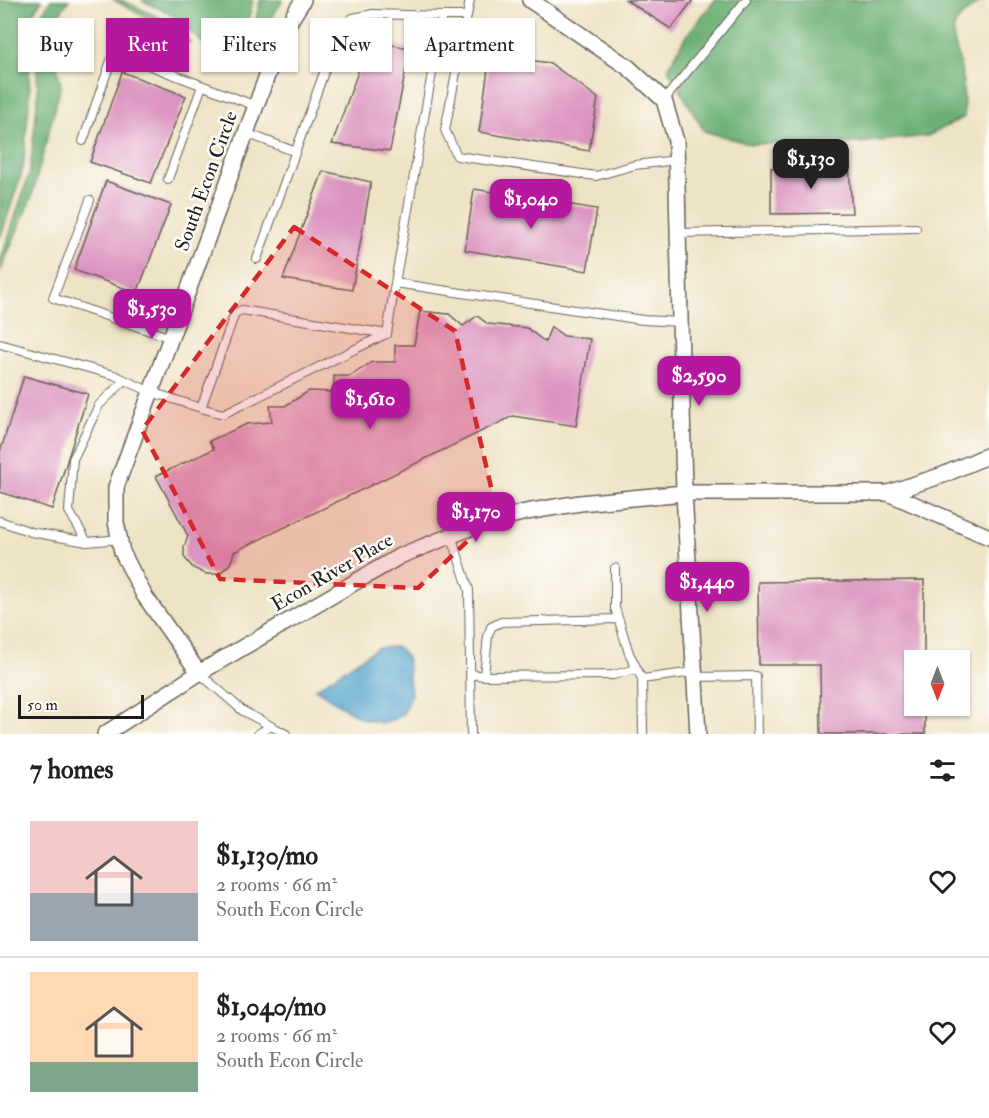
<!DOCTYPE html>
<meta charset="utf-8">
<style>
body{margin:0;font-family:"IM FELL Double Pica",serif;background:#f6f6f6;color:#202124;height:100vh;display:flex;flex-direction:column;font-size:22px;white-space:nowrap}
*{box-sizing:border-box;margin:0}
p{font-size:20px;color:#757577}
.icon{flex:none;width:33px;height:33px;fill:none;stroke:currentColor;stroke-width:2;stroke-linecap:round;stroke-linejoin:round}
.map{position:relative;height:734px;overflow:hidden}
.drawer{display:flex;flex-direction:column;background:#fff;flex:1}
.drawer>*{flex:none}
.hud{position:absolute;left:18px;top:18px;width:600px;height:54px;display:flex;gap:12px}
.needle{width:39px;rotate:180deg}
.controls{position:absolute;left:904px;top:650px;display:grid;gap:12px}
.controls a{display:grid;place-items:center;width:66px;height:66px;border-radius:0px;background:#fff;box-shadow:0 2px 4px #0004;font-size:30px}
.scale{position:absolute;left:18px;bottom:15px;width:126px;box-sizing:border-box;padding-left:6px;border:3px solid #1c1c1c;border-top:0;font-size:16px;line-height:21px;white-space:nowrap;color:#1c1c1c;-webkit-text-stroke:4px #fdfcf7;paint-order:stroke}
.price{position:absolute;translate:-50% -51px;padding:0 14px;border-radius:12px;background:#b5179e;color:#fff;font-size:20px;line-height:39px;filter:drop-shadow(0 2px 3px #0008)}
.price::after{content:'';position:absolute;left:50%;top:36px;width:18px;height:14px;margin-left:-9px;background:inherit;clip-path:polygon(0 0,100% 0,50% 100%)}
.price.current{background:#222;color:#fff}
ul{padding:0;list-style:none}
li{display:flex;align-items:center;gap:18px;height:150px;padding:0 30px}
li+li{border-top:2px solid #e0e0e0}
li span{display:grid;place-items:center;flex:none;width:168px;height:120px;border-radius:0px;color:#555}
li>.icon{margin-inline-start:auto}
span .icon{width:72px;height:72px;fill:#fffc;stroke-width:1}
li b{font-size:26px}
h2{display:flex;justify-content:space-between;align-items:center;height:72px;padding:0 30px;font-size:26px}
.chip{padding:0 21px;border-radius:0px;background:#fff;box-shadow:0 2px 4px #0004;font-size:21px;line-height:54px}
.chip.current{background:#b5179e;color:#fff}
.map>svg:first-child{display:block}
.forest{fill:#6aaf74;stroke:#436648;stroke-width:1.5}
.water{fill:#54a3cd;stroke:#386074;stroke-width:1.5}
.building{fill:#db93bf}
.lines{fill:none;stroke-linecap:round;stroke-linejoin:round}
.service-casing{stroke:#666258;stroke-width:10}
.minor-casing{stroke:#666258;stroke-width:18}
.service{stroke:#fff;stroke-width:8}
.minor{stroke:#fff;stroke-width:15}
.marked{fill:#d62828;fill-opacity:0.2;stroke:#d62828;stroke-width:4.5;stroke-dasharray:12 8;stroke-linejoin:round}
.labels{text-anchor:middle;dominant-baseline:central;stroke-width:5;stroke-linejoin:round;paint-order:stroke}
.street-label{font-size:20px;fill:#1c1c1c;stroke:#fdfcf7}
</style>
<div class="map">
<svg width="989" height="734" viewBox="0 0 989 734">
<rect width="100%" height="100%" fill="#fdfcf7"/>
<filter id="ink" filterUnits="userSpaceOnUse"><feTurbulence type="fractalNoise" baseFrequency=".0167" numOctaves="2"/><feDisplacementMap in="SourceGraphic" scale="12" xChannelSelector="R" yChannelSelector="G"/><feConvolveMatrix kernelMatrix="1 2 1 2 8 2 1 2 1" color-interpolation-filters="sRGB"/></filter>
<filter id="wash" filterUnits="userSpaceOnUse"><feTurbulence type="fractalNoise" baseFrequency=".008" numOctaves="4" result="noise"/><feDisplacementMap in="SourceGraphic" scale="24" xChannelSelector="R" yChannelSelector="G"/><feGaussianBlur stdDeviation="1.35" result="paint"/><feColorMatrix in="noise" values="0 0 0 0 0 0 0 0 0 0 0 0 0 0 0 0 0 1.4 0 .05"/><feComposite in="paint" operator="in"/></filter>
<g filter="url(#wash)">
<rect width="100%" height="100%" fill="#efe3c6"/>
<!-- forest -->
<path class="forest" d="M0,0H42L27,22L30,92L23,169L0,239Z
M51,0H69L49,29L61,85L32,196L0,272V262L30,172L38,93L34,25Z
M114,0H121L165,20L192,44Z
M141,0H253L243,42L222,60L169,13Z
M260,0H283L237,69L228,65L251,44Z
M715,0H983C938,30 956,32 962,75C964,88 964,103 964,117L928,136L858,143L750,144L704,131L668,69L685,37Z"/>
<!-- water -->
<path class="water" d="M398,647L407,658L411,696L402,716L384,723L362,719L315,689L377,648Z"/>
<g id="blocks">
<!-- building -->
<path class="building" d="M626,0H693L671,29Z
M369,41L410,48L390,151L332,144Z
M490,55L550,63L598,98L589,151L479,132Z
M122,72L186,96L151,183L90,162Z
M849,165L852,213L771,214V168Z
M323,171L371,182L352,290L283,279Z
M106,181L171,205L137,293L74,270Z
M474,189L597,209L587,271L465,250Z
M420,311L449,314L463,326L477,316L488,324L527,328L545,342L551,327L564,336L590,339L576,426L513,416L234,552L230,564L219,574H206L193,568L184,557V547L188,536L156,476L214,449L209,441L247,424L272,422L270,406H285L309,391L334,392V376H350L372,362H395V345H414Z
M24,376L88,394L52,509L0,492V452Z
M924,580V660H915V705H925V734H821L820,665H759L758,582Z"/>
</g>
</g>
<g filter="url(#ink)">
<use href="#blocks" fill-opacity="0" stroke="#666258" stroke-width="1.5"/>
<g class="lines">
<!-- service casing -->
<g class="service-casing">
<path id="service" d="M470,0L445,130L457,156L596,176L635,165L677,160
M467,16H442L395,283L643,320L681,322
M664,100L746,0
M246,133L296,152
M83,141L114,52L256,106
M168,179L202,86
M90,200L53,298L171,338
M680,233L916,228
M257,259L340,28L353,18L373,14L442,16
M387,334L395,283
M0,344L114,375L151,392L201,408L235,313L242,310L387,334
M201,408L223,414L386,334
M0,521L31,532L87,542L120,539
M451,535L469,590L471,734
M87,542L69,511L73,459L99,405L125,380
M615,568V608L629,653L642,679
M199,673L243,711L286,734
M471,674L484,676L613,675L637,669
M484,676L488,636L491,627L501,622L618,619
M694,677L756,676L757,734
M258,734L271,726
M643,734L642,679L694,672"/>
</g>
<!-- minor casing -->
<g class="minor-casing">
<path id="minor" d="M530,0L629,68L664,100L676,141L684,493L698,734
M888,493L989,537
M199,673L144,595L122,552L116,522V487L283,32L303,0
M105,734L199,673L400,556L480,524L526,512L580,503L684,493H888L943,475L989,455"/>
</g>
<!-- service -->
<use href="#service" class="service"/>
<!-- minor -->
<use href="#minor" class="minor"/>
</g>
</g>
<!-- marked area -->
<path class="marked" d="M294,227L455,331L497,513L418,588L220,579L142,430Z"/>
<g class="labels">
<!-- street labels -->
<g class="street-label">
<text transform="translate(206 181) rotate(-70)">South Econ Circle</text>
<text transform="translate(332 572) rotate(-30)">Econ River Place</text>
</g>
</g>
</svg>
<div class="controls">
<a><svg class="needle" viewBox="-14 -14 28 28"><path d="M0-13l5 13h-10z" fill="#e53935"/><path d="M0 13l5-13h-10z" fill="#757577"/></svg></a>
</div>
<div class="scale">50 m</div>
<b class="price current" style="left:811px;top:190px">$1,130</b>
<b class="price" style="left:531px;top:230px">$1,040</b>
<b class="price" style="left:152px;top:340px">$1,530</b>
<b class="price" style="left:699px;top:407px">$2,590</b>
<b class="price" style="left:370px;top:430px">$1,610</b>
<b class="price" style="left:476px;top:543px">$1,170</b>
<b class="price" style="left:707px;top:613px">$1,440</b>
<div class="hud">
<a class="chip">Buy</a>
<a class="chip current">Rent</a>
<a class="chip">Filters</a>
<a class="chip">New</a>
<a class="chip">Apartment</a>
</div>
</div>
<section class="drawer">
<h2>7 homes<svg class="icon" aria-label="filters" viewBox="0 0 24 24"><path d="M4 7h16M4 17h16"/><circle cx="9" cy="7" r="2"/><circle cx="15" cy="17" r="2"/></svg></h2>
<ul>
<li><span style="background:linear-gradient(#f6c9c9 60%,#9aa5b1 0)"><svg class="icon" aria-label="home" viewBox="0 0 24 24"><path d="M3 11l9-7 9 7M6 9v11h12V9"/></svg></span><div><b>$1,130/mo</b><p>2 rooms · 66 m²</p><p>South Econ Circle</p></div><svg class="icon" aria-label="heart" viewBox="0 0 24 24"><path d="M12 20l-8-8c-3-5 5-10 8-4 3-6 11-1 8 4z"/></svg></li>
<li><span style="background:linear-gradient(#ffd9b3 75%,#7fa58c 0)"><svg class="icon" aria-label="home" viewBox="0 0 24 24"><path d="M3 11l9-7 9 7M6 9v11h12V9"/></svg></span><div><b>$1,040/mo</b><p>2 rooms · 66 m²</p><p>South Econ Circle</p></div><svg class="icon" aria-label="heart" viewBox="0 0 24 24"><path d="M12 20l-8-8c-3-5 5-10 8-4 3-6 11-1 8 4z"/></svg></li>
</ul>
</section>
